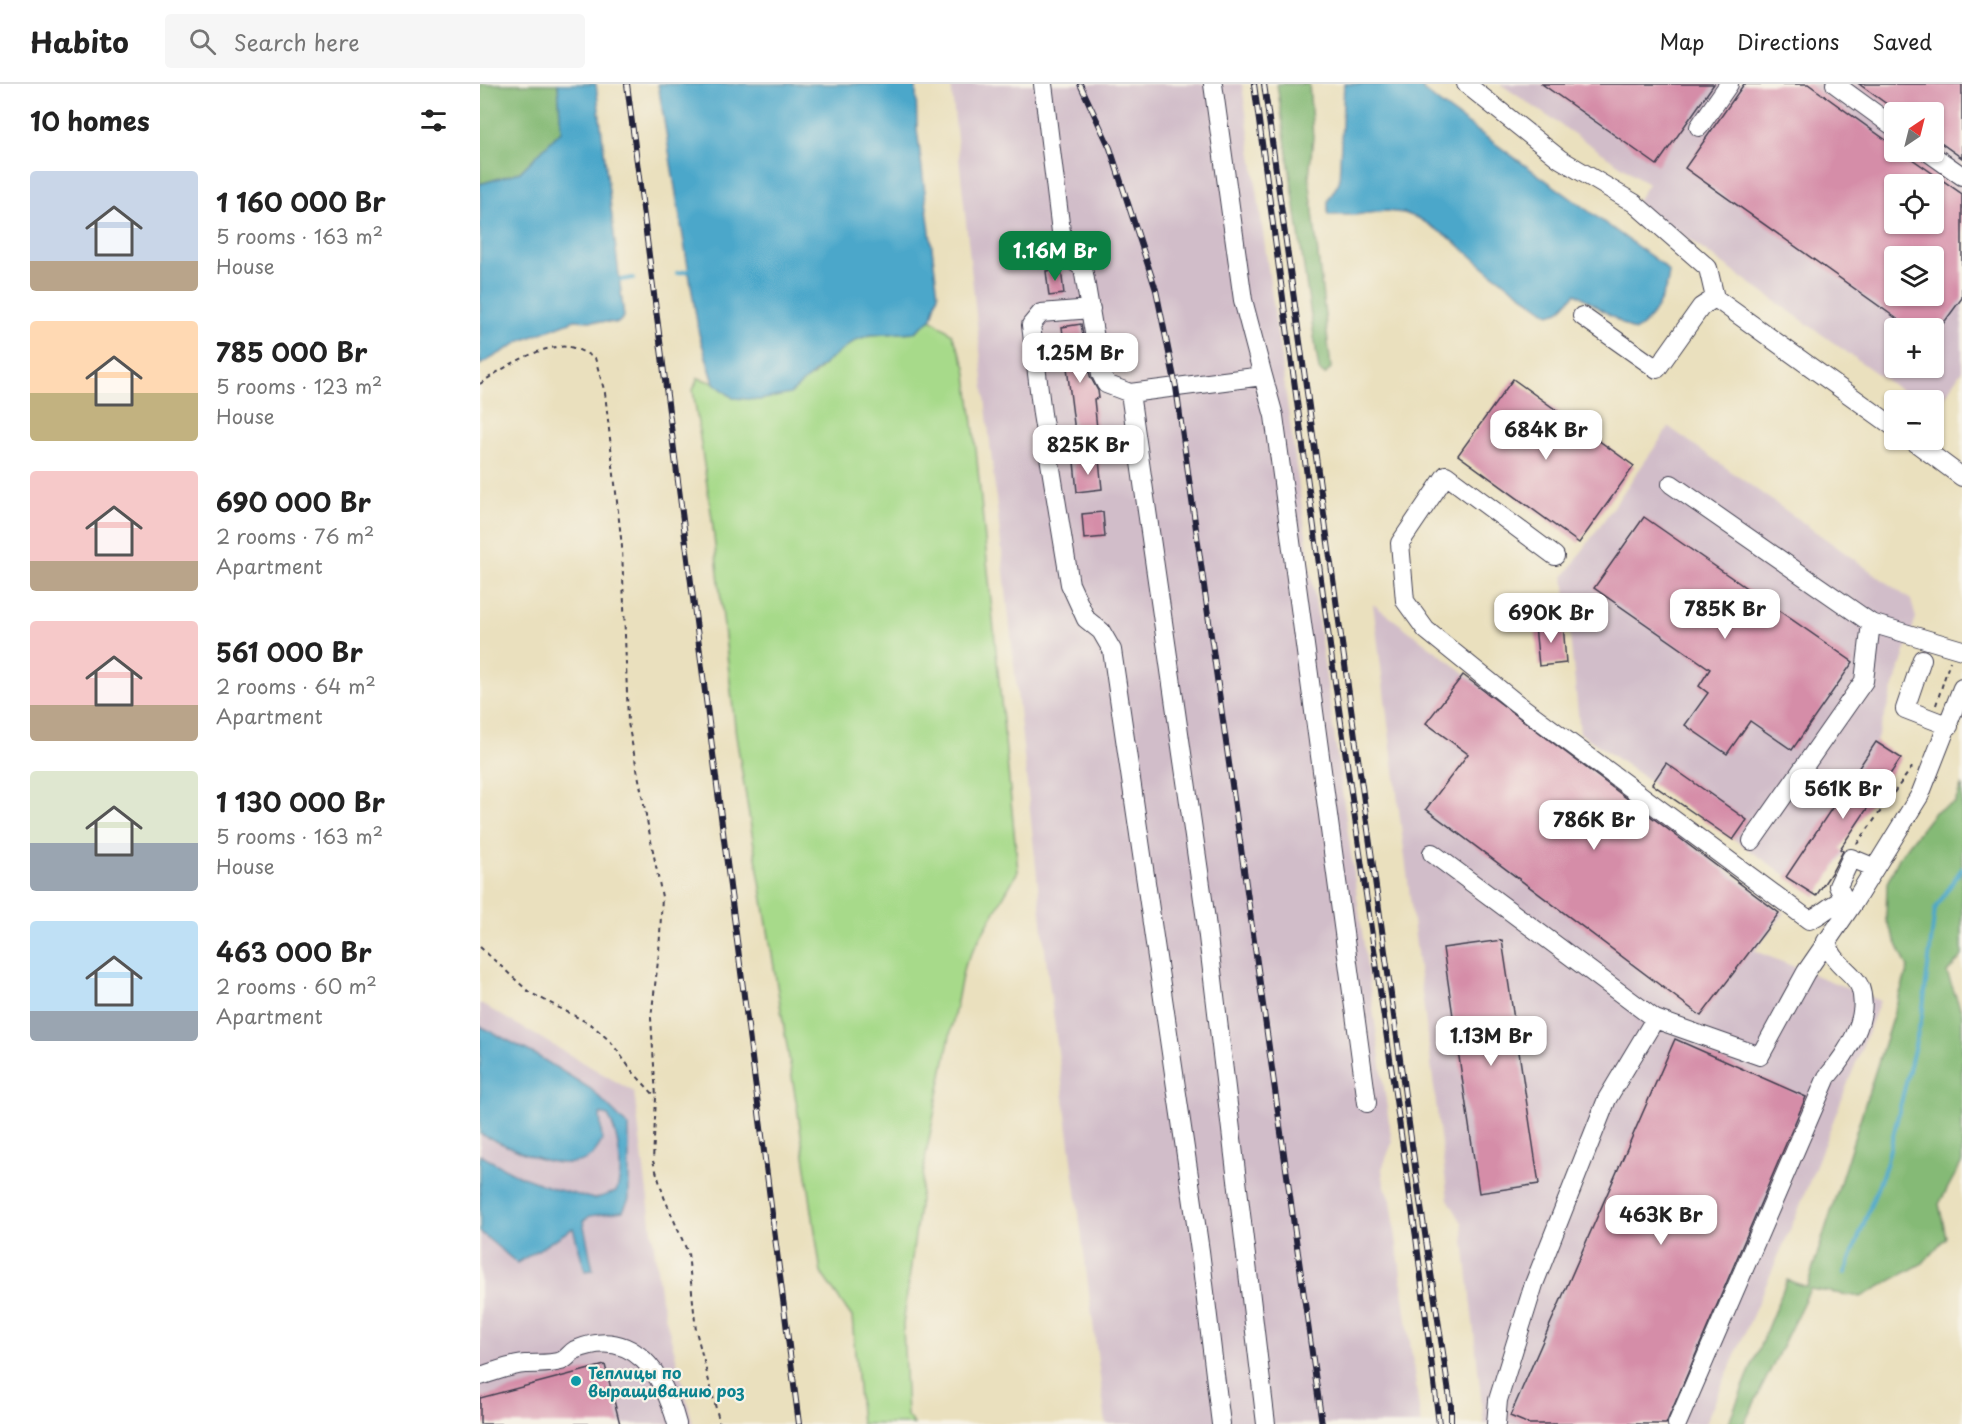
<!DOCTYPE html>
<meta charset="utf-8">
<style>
body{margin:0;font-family:"Playpen Sans",sans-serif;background:#f6f6f6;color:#222;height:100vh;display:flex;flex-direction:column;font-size:22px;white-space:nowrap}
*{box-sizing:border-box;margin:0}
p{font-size:20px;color:#767676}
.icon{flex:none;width:33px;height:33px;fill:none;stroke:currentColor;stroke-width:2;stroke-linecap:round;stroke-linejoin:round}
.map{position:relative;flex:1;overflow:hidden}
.side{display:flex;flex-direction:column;background:#fff;width:480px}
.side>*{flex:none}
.needle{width:39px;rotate:35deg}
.fabs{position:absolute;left:1404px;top:18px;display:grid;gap:12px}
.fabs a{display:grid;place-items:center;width:60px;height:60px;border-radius:6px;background:#fff;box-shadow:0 2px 4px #0004;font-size:30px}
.price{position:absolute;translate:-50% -51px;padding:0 14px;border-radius:12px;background:#fff;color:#222;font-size:20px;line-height:39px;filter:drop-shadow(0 2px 3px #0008)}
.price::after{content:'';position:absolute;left:50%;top:36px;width:18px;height:14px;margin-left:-9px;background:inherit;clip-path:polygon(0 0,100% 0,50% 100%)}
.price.selected{background:#0b8043;color:#fff}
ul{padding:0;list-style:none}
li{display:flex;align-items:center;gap:18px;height:150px;padding:0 30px}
li span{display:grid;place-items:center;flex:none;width:168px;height:120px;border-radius:6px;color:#555}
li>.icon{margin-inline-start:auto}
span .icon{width:72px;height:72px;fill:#fffc;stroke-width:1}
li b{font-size:26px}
h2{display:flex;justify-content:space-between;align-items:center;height:72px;padding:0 30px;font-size:26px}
header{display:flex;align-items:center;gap:36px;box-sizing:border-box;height:84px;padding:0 30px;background:#fff;border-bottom:2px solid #e0e0e0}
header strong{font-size:28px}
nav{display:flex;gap:33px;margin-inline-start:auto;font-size:21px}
.search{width:420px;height:54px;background:#f6f6f6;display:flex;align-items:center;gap:15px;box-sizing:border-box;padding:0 21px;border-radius:6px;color:#767676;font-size:22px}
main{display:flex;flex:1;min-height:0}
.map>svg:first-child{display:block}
.industrial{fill:#d1bdc9;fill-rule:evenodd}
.green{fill:#a7da8a;stroke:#647e62;stroke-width:1.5}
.forest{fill:#85ba76;stroke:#546e58;stroke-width:1.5}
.water{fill:#4ca7ca;stroke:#376482;stroke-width:1.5}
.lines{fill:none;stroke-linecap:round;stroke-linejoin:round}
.stream{stroke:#4ca7ca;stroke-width:4}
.building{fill:#d58da8;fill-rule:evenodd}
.minor-casing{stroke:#403e4f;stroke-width:20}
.path{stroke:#403e4f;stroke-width:2;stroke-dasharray:4.5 4.5;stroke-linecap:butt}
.minor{stroke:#fff;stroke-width:18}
.rail-casing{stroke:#22223b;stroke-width:6}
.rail{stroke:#f7f3e8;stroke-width:4;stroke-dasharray:11;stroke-linecap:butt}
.culture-dot{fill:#0f9aa8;stroke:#f7f3e8;stroke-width:2}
.labels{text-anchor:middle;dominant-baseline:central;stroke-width:4.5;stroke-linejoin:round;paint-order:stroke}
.culture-label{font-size:16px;font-weight:bold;fill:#0d838f;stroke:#f7f3e8;text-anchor:start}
</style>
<header>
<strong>Habito</strong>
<div class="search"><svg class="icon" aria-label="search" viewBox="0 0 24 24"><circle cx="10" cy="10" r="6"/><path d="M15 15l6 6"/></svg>Search here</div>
<nav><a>Map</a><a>Directions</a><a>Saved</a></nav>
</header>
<main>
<section class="side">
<h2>10 homes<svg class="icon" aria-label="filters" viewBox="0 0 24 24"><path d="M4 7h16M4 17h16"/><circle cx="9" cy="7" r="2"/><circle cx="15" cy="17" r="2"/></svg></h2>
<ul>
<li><span style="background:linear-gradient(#c9d6e8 75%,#b9a48a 0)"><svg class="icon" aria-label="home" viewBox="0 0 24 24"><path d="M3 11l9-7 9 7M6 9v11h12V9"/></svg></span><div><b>1 160 000 Br</b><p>5 rooms · 163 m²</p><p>House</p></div></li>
<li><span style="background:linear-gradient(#ffd9b3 60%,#c2b280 0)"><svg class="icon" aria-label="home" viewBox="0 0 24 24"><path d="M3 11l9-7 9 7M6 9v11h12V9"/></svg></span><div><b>785 000 Br</b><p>5 rooms · 123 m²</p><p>House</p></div></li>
<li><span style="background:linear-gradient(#f6c9c9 75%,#b9a48a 0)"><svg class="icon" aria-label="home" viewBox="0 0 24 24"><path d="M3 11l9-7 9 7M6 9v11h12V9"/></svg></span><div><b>690 000 Br</b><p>2 rooms · 76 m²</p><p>Apartment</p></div></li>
<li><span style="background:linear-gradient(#f6c9c9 70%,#b9a48a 0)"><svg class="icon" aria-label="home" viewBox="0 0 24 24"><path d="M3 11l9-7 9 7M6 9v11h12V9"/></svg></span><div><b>561 000 Br</b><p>2 rooms · 64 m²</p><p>Apartment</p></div></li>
<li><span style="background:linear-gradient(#dfe7d0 60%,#9aa5b1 0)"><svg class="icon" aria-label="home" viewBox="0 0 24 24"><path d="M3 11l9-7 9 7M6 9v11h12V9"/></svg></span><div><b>1 130 000 Br</b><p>5 rooms · 163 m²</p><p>House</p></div></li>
<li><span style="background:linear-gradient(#bfe0f5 75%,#9aa5b1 0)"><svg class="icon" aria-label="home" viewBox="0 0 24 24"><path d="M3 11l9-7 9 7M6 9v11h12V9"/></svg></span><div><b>463 000 Br</b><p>2 rooms · 60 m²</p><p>Apartment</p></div></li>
</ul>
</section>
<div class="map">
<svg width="1482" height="1340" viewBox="0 0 1482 1340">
<rect width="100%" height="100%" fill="#f7f3e8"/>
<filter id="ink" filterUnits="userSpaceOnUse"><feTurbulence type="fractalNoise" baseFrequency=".0167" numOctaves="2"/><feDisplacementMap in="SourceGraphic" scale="12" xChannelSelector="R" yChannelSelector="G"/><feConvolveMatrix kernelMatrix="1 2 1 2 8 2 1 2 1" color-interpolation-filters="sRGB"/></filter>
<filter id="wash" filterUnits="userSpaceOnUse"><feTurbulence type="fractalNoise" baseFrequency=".008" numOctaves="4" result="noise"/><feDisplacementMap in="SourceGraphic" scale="24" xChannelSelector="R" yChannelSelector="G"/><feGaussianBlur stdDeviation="1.35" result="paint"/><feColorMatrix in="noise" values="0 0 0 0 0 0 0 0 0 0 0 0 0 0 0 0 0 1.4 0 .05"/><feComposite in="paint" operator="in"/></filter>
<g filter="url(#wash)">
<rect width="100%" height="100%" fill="#eae0be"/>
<!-- industrial -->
<path class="industrial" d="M471,0H762L912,1059L902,1085L904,1100L911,1116L941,1340H626L566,875Z
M1020,0H1482V286L1454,330V316H1434L1156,118L1168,100ZM1414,28H1454V68H1414ZM1414,100H1454V140H1414ZM1414,172H1454V212H1414ZM1414,244H1454V284H1414Z
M1189,343L1431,516L1436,534L1396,658L1421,674L1360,765L1365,768L1336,812L1100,649L1084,493Z
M893,520L1304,829L1275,867L1400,917L1316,1132L1225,1340H1004L982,1139L968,1115Z
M0,919L154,1008L181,1215L213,1340H0Z"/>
<!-- green -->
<path class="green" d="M451,235L472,250L486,283L495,356L538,787L484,882L446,1070L423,1241L427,1332L434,1340H381L372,1233L341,1189L318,1029L256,652L232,435L213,306L218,294L234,299L253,314L333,292L350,275L376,256L390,251L435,248Z"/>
<!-- forest -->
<path class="forest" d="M0,0H78L82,47L40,88L0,100Z
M797,0H829L833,53L829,93L851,284L845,291L839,286Z
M1482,700V872L1467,889L1482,929V1078L1459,1120L1466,1153L1443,1179L1381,1213L1330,1205L1264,1340H1248L1307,1196L1327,1203L1428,884L1406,836L1407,799L1420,772L1454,728L1475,719Z"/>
<!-- water -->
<path class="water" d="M78,0H116L144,233L138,239L95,236L41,257L0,281V100L40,88L81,47Z
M178,0H436L437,45L458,211L452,234L435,248L390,251L376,256L350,275L310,310L279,316L253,314L234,299L219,250Z
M864,0H942L943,6L959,19L1183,181L1189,189C1187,208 1172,239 1154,247L1096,209L1079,227L1069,230L1010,188L970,154L940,135L924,129L905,127L875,131H848V117L859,98Z
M0,942L56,971L111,1005L149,1043V1115L143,1127L110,1132L103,1137L113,1186L105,1187L93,1144L37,1179L0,1148V1071L37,1091L75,1105L114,1115L136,1108C144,1088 139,1050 128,1032L120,1030L122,1057C119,1062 115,1069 111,1072C84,1094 27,1061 0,1050Z"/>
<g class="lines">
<!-- stream -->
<path class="stream" d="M197,189L208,187
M141,196L153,194
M1365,1189L1406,1081L1442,932L1455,825L1482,784"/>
</g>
<g id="blocks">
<!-- building -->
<path class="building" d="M1062,0H1234L1177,81Z
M1264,0H1328L1414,62V68H1422L1482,110V214L1460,244H1430L1205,84ZM1414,100H1454V140H1414ZM1414,172H1454V212H1414Z
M1379,0H1482V74L1454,54V28H1418Z
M581,185L584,210L569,212L566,187Z
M601,240L610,292L618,307L619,314L614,315L618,354L596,356L582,243Z
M1033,295L1154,382L1099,459L978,371Z
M619,376L622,405L597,408L594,378Z
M623,428L625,453L604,455L602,430Z
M1164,433L1373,578L1312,666L1270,637L1247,670L1205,641L1228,609L1219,602L1230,585L1114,504Z
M1083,539L1086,579L1059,582L1055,542Z
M983,591L1299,829L1221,932L946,725L988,670L946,639Z
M1396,658L1421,674L1360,765L1363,767L1353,786L1336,812L1306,793Z
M1186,679L1267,736L1253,756L1172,700Z
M1022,856L1059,1100L999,1109L963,864Z
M1195,955L1326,1013L1186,1340H1049L1030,1332Z
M125,1281L140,1340H0V1314Z"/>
</g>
</g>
<g filter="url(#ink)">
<use href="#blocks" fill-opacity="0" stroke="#403e4f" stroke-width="1.5"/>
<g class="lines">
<!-- minor casing -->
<g class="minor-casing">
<path id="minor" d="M563,0L582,156L587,172L603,184L621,290L626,300L650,309L726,836L786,1340
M733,0L763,216L783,292
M986,0L1080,75L1154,119L1228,184L1235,214
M1355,0L1414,43
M1219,43L1249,0
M1448,68L1482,92
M611,225L561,229L551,241L562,330L590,500L606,535L621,547L632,566L720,1167L741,1340
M1102,232L1177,285L1221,223L1235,214L1414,343
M650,309L783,292L794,332L887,1019
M1432,356L1482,393
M1191,400L1391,539
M1075,472L966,391L920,459L925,517L946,546L1035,618L1329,836C1342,831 1350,821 1364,815L1374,818
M1442,575L1425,625L1469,642
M1272,757L1384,597L1391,539L1482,566
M952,769L1175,935L1280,972L1326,888L1374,818L1440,711L1482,604
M1364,815L1358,802L1371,774L1393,783
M0,1292C14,1288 30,1281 45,1280C57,1279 68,1281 81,1277C87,1275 90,1269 95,1266C154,1241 184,1292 197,1340
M1016,1340L1018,1316L1054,1200L1127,1015L1175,935
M1197,1340L1347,993C1366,971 1391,934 1380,903C1375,891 1362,884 1355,874C1351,869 1349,863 1346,857"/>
</g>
<!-- path -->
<path class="path" d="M0,300C20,285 63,259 89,263C97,264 107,270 115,274L125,309L142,463L148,639L182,813L179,869L171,934L176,1013L173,1077L184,1113L208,1169L216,1247L240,1340
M1456,621L1470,577
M1377,760L1433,682
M0,863L49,908L112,941L131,958L152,987L176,1013"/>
<!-- minor -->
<use href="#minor" class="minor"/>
<!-- rail casing -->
<g class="rail-casing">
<path id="rail" d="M147,0L319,1340
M600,0L630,64L676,206L696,303L842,1340
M774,0L853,584L936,1153L959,1340
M784,0L936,1090L971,1322V1340"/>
</g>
<!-- rail -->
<use href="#rail" class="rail"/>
</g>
</g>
<!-- markers -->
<circle class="culture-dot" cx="96" cy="1297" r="6"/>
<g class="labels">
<!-- culture labels -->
<g class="culture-label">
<text x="108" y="1288">Теплицы по<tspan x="108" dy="18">выращиванию роз</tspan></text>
</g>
</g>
</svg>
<div class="fabs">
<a><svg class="needle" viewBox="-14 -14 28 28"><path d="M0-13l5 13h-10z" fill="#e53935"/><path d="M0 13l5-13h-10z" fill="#767676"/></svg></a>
<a><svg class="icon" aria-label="locate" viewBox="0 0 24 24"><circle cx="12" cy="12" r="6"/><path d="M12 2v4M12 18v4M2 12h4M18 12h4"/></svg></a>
<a><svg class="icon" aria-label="layers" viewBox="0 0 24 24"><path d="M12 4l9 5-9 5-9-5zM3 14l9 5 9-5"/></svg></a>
<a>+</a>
<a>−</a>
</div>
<b class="price selected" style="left:575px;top:198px">1.16M Br</b>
<b class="price" style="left:600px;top:300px">1.25M Br</b>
<b class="price" style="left:1066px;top:377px">684K Br</b>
<b class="price" style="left:608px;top:392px">825K Br</b>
<b class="price" style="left:1245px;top:556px">785K Br</b>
<b class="price" style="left:1071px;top:560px">690K Br</b>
<b class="price" style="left:1363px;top:736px">561K Br</b>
<b class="price" style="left:1114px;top:767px">786K Br</b>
<b class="price" style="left:1011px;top:983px">1.13M Br</b>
<b class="price" style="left:1181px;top:1162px">463K Br</b>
</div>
</main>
